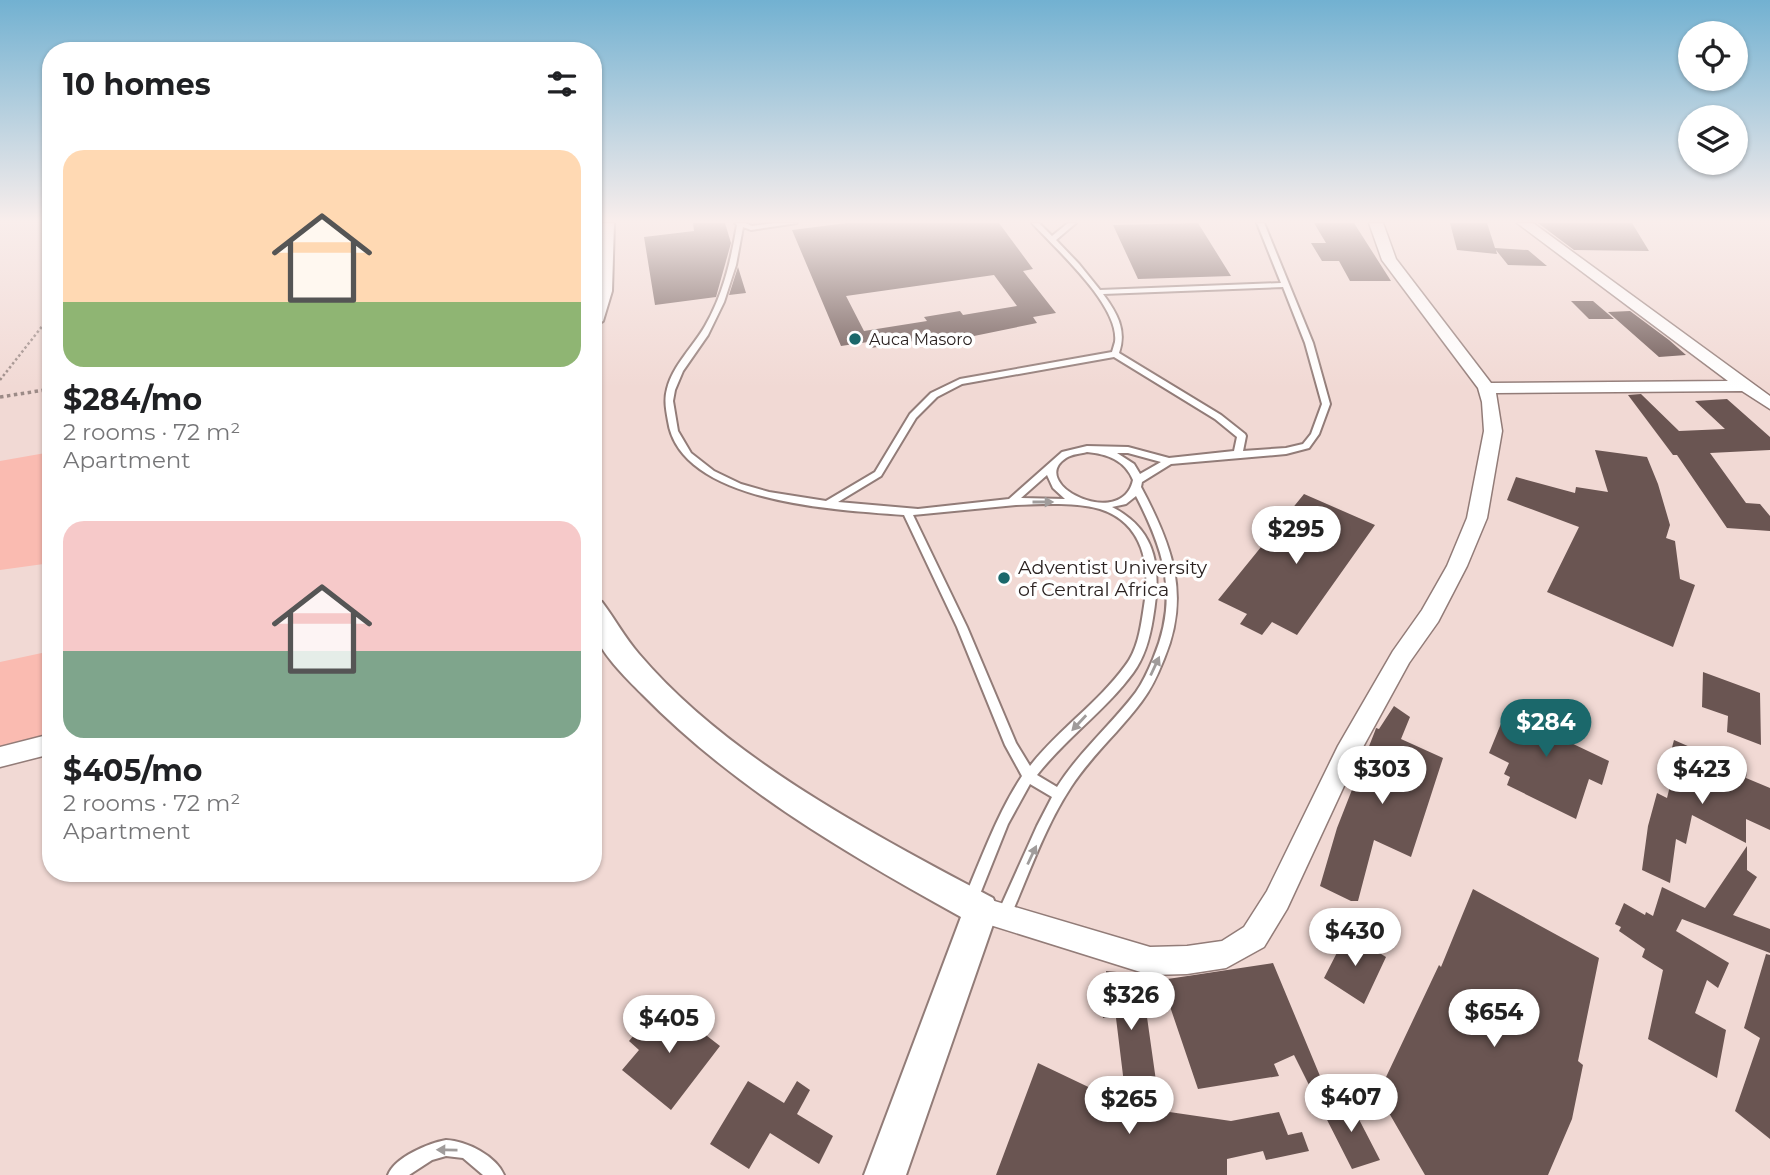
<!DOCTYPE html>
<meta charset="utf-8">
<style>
body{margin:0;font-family:Montserrat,sans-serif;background:#f2f2f2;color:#202124;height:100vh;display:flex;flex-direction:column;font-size:26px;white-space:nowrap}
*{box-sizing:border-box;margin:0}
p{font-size:23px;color:#757577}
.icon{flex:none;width:38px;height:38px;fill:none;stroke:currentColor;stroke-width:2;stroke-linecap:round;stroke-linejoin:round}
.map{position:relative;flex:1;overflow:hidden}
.side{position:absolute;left:42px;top:42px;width:560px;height:840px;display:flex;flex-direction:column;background:#fff;border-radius:28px;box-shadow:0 2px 5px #0004}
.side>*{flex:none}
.fabs{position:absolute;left:1678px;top:21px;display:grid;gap:14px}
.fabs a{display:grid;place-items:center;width:70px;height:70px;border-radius:50%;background:#fff;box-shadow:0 2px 5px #0004;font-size:35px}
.price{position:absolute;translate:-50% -60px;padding:0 16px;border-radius:24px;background:#fff;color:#222;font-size:23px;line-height:46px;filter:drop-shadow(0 2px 4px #0008)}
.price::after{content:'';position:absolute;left:50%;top:42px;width:21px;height:16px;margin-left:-10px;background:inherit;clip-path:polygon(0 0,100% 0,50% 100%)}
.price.active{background:#1b686b;color:#fff}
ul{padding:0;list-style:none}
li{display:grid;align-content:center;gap:14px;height:371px;padding:0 21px}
li span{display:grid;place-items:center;height:217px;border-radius:21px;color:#555}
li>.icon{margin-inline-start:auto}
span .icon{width:126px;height:126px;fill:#fffc;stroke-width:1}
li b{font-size:30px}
h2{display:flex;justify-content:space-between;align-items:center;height:84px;padding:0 21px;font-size:30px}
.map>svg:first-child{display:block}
.green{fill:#fabbb1}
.building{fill:#6a5552;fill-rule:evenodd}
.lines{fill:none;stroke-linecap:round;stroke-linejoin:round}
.service-casing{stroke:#927c78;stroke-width:4}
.minor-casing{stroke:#927c78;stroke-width:3}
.tertiary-casing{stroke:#927c78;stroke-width:4}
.path-far1{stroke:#9c8b87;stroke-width:2.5;stroke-dasharray:2.5 2.5;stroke-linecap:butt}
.path{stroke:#9c8b87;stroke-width:3.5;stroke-dasharray:3.5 3.5;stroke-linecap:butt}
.service{fill:#fff;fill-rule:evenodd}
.minor{fill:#fff;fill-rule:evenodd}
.tertiary{fill:#fff;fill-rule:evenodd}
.oneway{fill:#a09c9b}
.poi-dot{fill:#1b686b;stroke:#fff;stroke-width:2.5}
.labels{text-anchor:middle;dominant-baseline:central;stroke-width:7;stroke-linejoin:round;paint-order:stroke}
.far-poi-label{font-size:16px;fill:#2b2221;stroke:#fff;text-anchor:start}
.poi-label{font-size:19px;fill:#2b2221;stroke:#fff;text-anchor:start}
</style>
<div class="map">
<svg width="1770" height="1175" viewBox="0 0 1770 1175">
<rect width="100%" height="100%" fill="#f1d9d4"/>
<!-- green -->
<path class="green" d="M51,452V563L0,570V461Z
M51,651V744L0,757V662Z"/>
<!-- building -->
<path class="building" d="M693,223H725L731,243L716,297L655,305L644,237L694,231Z
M847,223H999L1033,269L1023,271L1056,313L1033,317L1037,323L930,345L926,339L871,348L868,342L841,346L792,230ZM994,275L1017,306L963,315L960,311L924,317L927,321L864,331L846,296Z
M1198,223L1231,276L1138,279L1113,225Z
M1314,223H1354L1391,281H1350L1339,261H1322L1311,243H1326Z
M1450,223H1487L1495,248L1528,250L1547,266L1508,265L1496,250L1497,254L1457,250Z
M1538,223H1632L1649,251L1574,250Z
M738,267L746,293L729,295Z
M1571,301H1593L1614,319H1589Z
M1630,311L1669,340L1686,355L1659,357L1608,312Z
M1641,394L1679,431L1725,429L1695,401L1727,399L1770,437V450L1710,453L1746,503L1760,504L1770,516V531L1727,528L1677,455H1673L1628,395Z
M1595,450L1647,457L1658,484L1670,525L1666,538L1675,541L1680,579L1695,585L1673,647L1547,592L1579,527L1507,500L1516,477L1575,493L1576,487L1608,492Z
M1304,494L1375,525L1297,635L1272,622L1262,635L1240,624L1247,614L1218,600Z
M1703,672L1760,693L1761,745L1727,732L1728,716L1702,707Z
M1509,704L1537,717L1541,708L1575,724L1569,742L1609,761L1602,785L1589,779L1576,819L1507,785L1510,777L1504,774L1509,763L1489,753Z
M1394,706L1410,717L1401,739L1443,758L1411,857L1374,840L1358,901H1351L1320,886L1337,828L1375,731L1376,728L1379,729Z
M1674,740L1747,772L1746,778L1770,788V830L1746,819V843L1692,815L1686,844L1676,839L1670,883L1642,870L1648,826L1657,793L1667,798L1676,762L1669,759Z
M1747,846V870L1757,877L1733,915L1770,929V953L1682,919L1676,931L1729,963L1718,988L1707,980L1695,1013L1726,1030L1717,1078L1648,1039L1663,970L1642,957L1645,949L1619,931L1621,927L1615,924L1624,903L1645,915L1646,912L1653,916L1662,887L1705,908Z
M1473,889L1599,958L1578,1061L1583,1065L1572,1119L1548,1175H1425L1378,1094L1439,965L1441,967Z
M1347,933L1386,957L1364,1004L1324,978Z
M1766,954L1770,955V1139L1735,1111L1760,1038L1744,1028Z
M1273,963L1325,1088L1313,1093L1294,1055L1274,1064L1279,1076L1198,1089L1161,980Z
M1106,971L1138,974L1146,1010L1158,1095L1126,1100L1116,1018H1103L1099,983H1107Z
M662,1001L720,1046L671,1110L622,1070L639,1050L629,1041Z
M1038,1063L1101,1093V1102L1231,1121L1279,1112L1288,1135L1302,1132L1309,1151L1266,1160L1263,1151L1227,1159V1175H996Z
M748,1081L784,1103L797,1081L810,1090L797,1114L833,1136L819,1164L770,1133L749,1169L710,1144Z
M1349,1100L1380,1160L1352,1169L1321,1108Z"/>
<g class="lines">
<!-- service casing -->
<g class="service-casing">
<path id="service" d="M735,223H745L752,226L774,223H797L751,230L743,227L736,265L724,302L708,335L683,371L675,390L673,401L678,431L691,453L714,471L741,484L769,492L826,501L875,472L910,414L931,393L960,379L1112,352C1113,349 1114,345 1115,342C1120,306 1055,248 1032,223H1039L1052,236L1068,223H1076L1056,240L1079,264L1100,290L1281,283L1257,223H1264L1313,343L1330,404L1319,434L1309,448L1286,454L1171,464L1142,482L1141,487C1172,545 1191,595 1164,659C1158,674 1152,688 1142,701C1120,731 1091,756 1071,787C1044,828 1028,877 1008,922L1003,924L998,922L996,917L1037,826L1052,797L1030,784L1008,824L976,904L971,905L966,904L964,899C982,857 997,814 1022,776L1005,745L957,627L904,515C840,510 680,504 668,421C666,410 664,400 667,389C673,365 693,347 705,326C723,295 731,260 737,225ZM1283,287L1305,343L1322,404L1311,434L1303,444L1286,448L1243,451L1246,436L1245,434L1221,415L1119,353C1127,330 1117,313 1103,294ZM1114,357L1215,419L1237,437L1234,451L1169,458L1128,447L1087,446L1062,452L1009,499L918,509L838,502L881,476L916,418L937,397L962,384ZM1087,452C1107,454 1125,460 1133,480C1122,531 1026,484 1066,458C1072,454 1080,454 1087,452ZM1117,453H1128L1161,462L1140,474L1134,464ZM1047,475L1053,488L1065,499L1021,498ZM1136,496C1165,552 1179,598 1153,659C1148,671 1143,682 1136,692C1111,725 1079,752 1057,787L1037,775C1066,738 1105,711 1133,673C1145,657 1150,637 1153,618C1161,571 1159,531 1112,507L1126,504ZM1016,505C1041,504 1076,502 1100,509C1144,523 1151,567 1144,606C1141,626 1138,650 1125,666C1098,703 1058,730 1030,766L1016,743L967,627L913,515Z
M446,1140C467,1141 496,1156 504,1175H483L463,1158L446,1156L432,1160L409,1175H388C395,1157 429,1143 446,1140Z"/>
</g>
<!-- minor casing -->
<g class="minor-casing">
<path id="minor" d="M1369,223H1383L1396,259L1491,383L1728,381L1517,223H1533L1770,396V409L1742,391L1496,393L1502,431L1487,518L1467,566L1438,622L1409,663L1357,758L1287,909L1264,947L1226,968L1187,974L1150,975L971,919L967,910L971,901L981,897L1150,947L1187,946L1222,941L1244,927L1267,891L1338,746L1393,651L1422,610L1447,566L1467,518L1484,431L1482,402L1478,388L1382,260Z
M51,734V754L0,767V747Z"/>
</g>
<!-- tertiary casing -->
<g class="tertiary-casing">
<path id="tertiary" d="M596,223H614L612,291L603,321L593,327Z
M593,599L602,602C615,619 625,638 639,654C728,759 873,834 993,898L998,910L906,1175H864L961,917C847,854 734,788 642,694C626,678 600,653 594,631C591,622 593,608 593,599Z"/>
</g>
<!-- path-far1 -->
<path class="path-far1" d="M0,380L51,315
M43,390L51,389"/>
<!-- path -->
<path class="path" d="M0,397L51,389"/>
<!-- service -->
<use href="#service" class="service"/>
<!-- minor -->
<use href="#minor" class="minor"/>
<!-- tertiary -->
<use href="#tertiary" class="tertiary"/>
</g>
<!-- one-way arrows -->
<defs><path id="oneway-solid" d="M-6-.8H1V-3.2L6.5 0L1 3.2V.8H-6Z" transform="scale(1.75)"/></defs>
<g class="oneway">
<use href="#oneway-solid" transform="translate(1043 502)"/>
<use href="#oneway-solid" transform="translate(1155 666) rotate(-65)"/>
<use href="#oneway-solid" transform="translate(1079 723) rotate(133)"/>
<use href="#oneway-solid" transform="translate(1032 855) rotate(-65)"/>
<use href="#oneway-solid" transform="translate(447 1150) rotate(-179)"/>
</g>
<!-- sky -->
<linearGradient id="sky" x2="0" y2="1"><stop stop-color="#72b1d1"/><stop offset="0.57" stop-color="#f9eeec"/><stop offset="1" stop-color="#f9eeec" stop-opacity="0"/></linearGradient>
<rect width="1770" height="388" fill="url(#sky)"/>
<!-- markers -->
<g class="poi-dot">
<circle cx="855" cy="339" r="7"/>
<circle cx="1004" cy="578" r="7"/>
</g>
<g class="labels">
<!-- far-poi labels -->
<g class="far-poi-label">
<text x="869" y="339">Auca Masoro</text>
</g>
<!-- poi labels -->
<g class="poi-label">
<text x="1018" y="567">Adventist University<tspan x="1018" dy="22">of Central Africa</tspan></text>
</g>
</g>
</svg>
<div class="fabs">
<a><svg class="icon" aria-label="locate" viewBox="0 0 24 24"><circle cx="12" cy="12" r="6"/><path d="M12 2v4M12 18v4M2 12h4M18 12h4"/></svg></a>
<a><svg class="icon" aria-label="layers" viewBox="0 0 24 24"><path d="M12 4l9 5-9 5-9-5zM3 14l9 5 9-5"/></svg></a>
</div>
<b class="price" style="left:1296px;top:566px">$295</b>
<b class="price active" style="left:1546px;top:759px">$284</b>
<b class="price" style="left:1382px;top:806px">$303</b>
<b class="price" style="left:1702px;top:806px">$423</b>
<b class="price" style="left:1355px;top:968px">$430</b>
<b class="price" style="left:1131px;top:1032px">$326</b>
<b class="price" style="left:1494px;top:1049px">$654</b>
<b class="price" style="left:669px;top:1055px">$405</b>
<b class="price" style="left:1351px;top:1134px">$407</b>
<b class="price" style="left:1129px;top:1136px">$265</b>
<section class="side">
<h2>10 homes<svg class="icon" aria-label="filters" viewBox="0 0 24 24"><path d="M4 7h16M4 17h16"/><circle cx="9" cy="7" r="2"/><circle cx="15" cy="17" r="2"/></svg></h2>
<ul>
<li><span style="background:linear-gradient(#ffd9b3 70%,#8fb573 0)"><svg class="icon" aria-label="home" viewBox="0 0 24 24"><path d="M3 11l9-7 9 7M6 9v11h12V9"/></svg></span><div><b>$284/mo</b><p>2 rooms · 72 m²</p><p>Apartment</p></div></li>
<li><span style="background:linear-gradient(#f6c9c9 60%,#7fa58c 0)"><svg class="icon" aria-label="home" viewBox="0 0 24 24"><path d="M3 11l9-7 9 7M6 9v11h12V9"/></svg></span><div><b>$405/mo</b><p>2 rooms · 72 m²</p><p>Apartment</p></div></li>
</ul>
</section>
</div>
